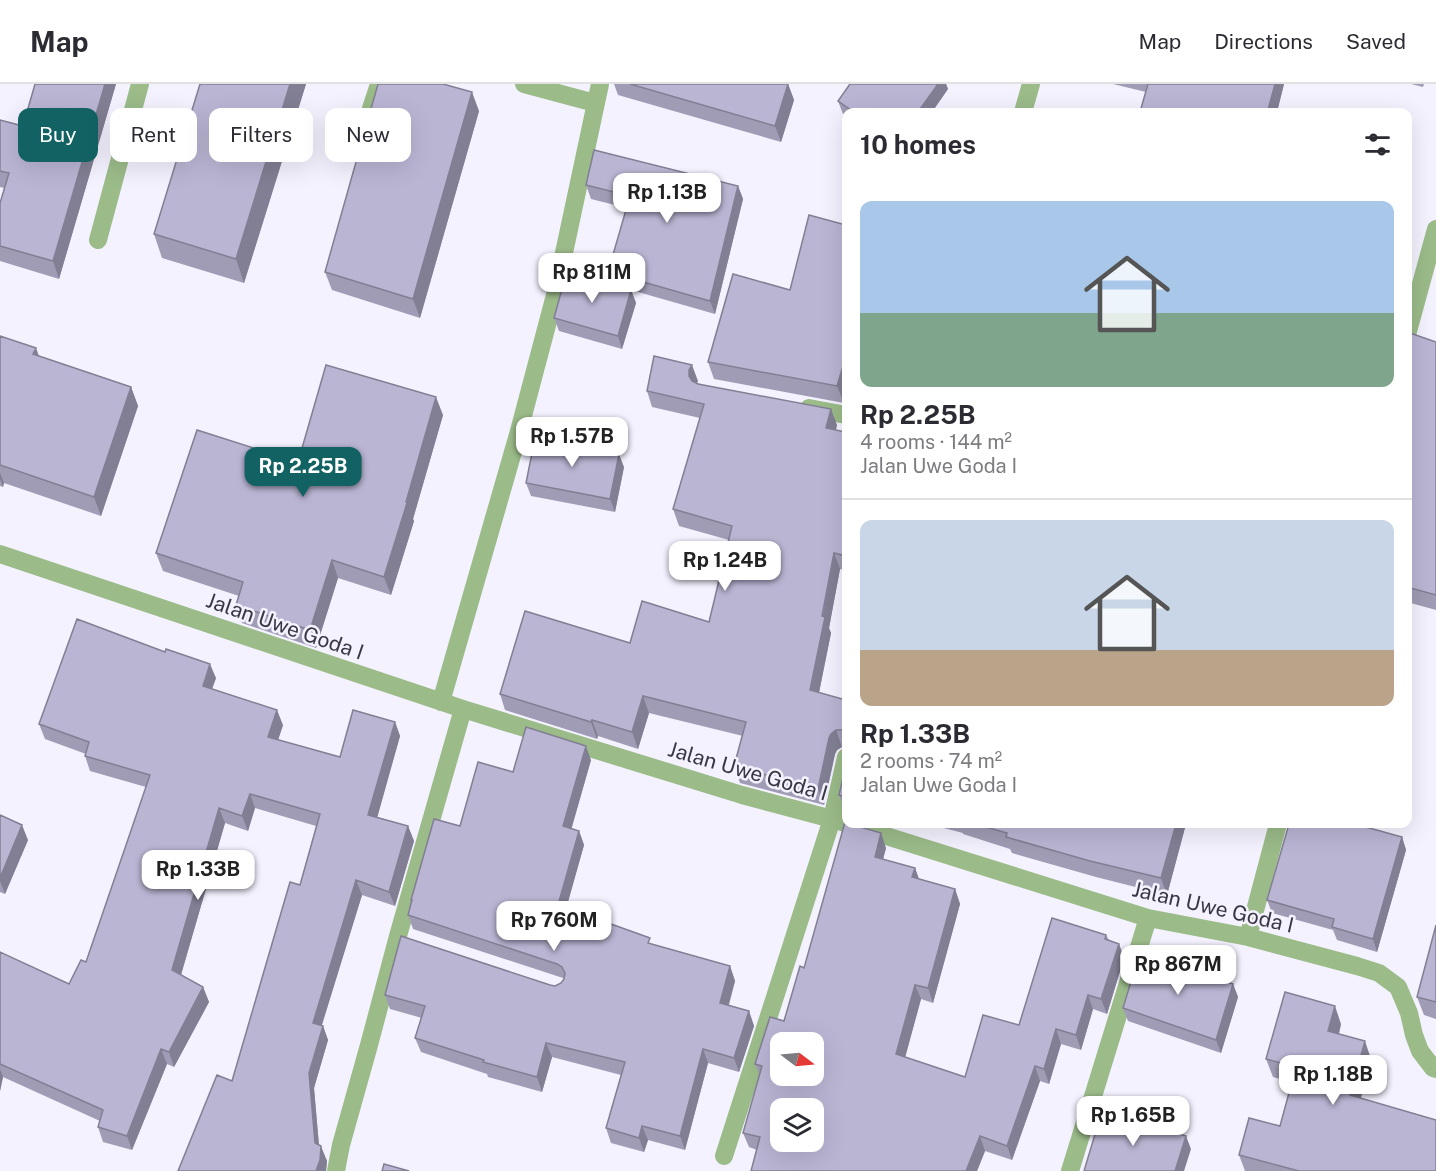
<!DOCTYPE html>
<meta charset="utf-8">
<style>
body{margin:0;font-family:"Public Sans",sans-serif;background:#f7f7f7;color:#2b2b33;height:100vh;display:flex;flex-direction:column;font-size:22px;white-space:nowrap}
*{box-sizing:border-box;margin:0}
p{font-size:20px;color:#7c7c81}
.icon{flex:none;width:33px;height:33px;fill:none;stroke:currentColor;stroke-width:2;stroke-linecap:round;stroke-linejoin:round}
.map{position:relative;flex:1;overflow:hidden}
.sheet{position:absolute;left:842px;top:24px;width:570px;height:720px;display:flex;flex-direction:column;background:#fff;border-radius:12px;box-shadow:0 6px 24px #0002}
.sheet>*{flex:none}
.banner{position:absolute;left:18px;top:24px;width:570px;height:54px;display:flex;gap:12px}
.needle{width:39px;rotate:106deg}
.buttons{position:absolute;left:770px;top:948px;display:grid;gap:12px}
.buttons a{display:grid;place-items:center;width:54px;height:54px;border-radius:12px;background:#fff;box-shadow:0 6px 24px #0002;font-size:30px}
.price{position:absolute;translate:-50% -51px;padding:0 14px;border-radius:12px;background:#fff;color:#222;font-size:20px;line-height:39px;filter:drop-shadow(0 2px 3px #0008)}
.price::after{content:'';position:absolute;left:50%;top:36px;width:18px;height:14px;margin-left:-9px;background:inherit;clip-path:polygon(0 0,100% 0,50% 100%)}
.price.current{background:#126264;color:#fff}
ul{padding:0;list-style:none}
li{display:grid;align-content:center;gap:12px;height:318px;padding:0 18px}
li+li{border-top:2px solid #e1e1e2}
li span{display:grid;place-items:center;height:186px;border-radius:12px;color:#555}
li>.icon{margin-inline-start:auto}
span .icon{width:108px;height:108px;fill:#fffc;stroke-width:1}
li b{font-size:26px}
h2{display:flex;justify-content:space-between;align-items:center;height:72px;padding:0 18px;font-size:26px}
.pill{padding:0 21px;border-radius:12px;background:#fff;box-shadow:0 6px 24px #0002;font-size:21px;line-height:54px}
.pill.current{background:#126264;color:#fff}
header{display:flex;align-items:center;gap:36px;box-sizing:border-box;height:84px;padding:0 30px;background:#fff;border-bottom:2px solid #e1e1e2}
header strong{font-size:28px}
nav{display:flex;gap:33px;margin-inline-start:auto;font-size:21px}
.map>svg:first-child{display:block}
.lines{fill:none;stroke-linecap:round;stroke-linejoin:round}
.minor{stroke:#9bbb89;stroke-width:18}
.wall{fill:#a09cb5}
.shaded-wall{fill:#827f94}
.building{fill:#bab5d3;stroke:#827f94;stroke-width:1.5;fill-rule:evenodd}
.labels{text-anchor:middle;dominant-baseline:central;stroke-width:5;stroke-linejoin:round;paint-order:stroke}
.street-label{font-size:21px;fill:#393743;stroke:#f4f2ff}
</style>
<header>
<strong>Map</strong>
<nav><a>Map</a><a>Directions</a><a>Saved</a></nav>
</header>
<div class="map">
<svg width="1436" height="1087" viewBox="0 0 1436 1087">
<rect width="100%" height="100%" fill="#f4f2ff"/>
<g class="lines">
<!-- minor -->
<path class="minor" d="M524,0L595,19
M1023,28L1031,0
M365,43L379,0
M98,156L140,0
M1407,251L1436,145
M809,324L846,331
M0,470L463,625L742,711L832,735L1148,834L1248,853L1357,882L1379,889L1398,903L1409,929L1414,951L1420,967L1433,984L1436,985
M441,618L519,347L555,211L600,0
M1248,853L1278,740
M724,1072L832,735L846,673
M336,1087L341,1061L369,961L398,852L463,625
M1070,1087L1148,834"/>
</g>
<!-- wall -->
<path class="wall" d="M35,0H116L59,195L0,177V119L4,104L0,103V36L23,42Z
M200,0H306L244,199L162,174L154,150Z
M614,0H788L794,16L781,58L618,11Z
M850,0H946L948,5L932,28H846V32L843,30L838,17Z
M1113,0H1284L1277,28H1140L1146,8Z
M1411,0H1424L1423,3Z
M479,27L420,234L332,206L325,188Z
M586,101L738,102L743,115L715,230L631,206L636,219L622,265L559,247L554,234L613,200L608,188L627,124L591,115Z
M846,141V311L844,319L714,295L708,278L790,206Z
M1407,248L1436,258V526L1407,518Z
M0,252L39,272L131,303L138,322L101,432L4,399L3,403L0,402Z
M698,297L697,299L837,341L836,346L846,348V487L840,485L829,544L831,549L819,609L846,616V662L842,663L837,666L835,670L824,721L740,699L734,682L743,652L649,629L638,665L598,652L597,655L505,626L500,610L630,559L709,538L729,456L679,442L673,425L700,334L652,323L647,307Z
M443,331L413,435L414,437L391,511L338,494L316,564L242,539L236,521L239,512L163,487L156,469L298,378Z
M624,383L615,428L531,412L526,399Z
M165,568L216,594L212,605L283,641L278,656L340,673L395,638L400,652L377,733L408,742L414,757L395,822L362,811L322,941L323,942L328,956L314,1004L319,1061L327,1077L326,1087H178L232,997L300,801L316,742L255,724L248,747L225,739L181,891L203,903L209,918L174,983L167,980L132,1066L103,1058L98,1043L100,1037L3,993L0,1007V868L69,900L86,878L146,703L90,687L85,672L86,670L45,655L39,640Z
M591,676L571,745L579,747L584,761L566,824L652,861L730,882L735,897L729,921L749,927L754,942L739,988L708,979L685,1066L648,1056L644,1068L611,1059L606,1044L621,991L552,973L542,1008L488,993L487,990L421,968L415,954L422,934L390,925L385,911L555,902L561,899L564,895L563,894L413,845L408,831L411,817V816L460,742L513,688Z
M846,681V728L839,711Z
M0,731L28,756L5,810L0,808Z
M928,740H1186L1167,811L1096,793L1012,769L1010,765L963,750V749Z
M1402,753L1406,766L1377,868L1337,856L1333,846L1272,829L1267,816Z
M886,764L883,775L915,784L919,795L955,805L960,820L933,919L921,915L905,973L965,993L1019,941L1106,851L1109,856L1119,860L1124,874L1107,930L1093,925L1081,966L1061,960L1049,1000L1040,997L1012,1076L985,1067L977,1087H751L757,1066L749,1063L743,1049L760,992L755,980L784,937L804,884Z
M1436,841V935L1424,931L1417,913Z
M1233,900L1238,913L1221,969L1128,937L1123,924Z
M1341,940L1339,950L1371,975L1361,1014L1436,1087H1245L1239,1071L1280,1042L1292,998L1273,993L1266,975Z"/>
<!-- shaded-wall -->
<path class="shaded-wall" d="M105,0H116L59,195L53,177Z
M290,0H306L244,199L236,175Z
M788,0L794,16L781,58L775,42Z
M938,0H946L948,5L932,28H918Z
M1275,0H1284L1277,28H1269L1268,26Z
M472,8L479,27L420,234L413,215Z
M738,102L743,115L715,230L710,217Z
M631,206L636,219L622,265L618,252Z
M36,264L43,283L33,270Z
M846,272V311L844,319L837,302Z
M692,281L698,297L695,302L689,292V286Z
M131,303L138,322L101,432L94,413Z
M436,313L443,331L413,435L414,437L391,511L384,493Z
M831,325L837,341L832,360L826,344Z
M619,370L624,383L615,428L610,415Z
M0,389L4,399L3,403L0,395Z
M834,469L840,485L829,544L831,549L816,623L810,606Z
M332,476L338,494L316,564L310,546Z
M210,580L216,594L208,616L203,602Z
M643,612L649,629L638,665L632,648Z
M277,626L283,641L274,668L268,653Z
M592,636L598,652L597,655L591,638Z
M395,638L400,652L374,745L368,731Z
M836,646L842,663L837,666L835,670L824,721L818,705L829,654L831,650Z
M586,662L591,676L568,757L563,742Z
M250,710L255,724L248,747L242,732Z
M219,724L225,739L178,901L172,886Z
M1176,740H1186L1167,811L1161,794Z
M22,741L28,756L5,810L0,797V794Z
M408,742L414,757L395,822L389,808Z
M579,747L584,761L563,836L558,821Z
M881,749L886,764L880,787L875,773Z
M1402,753L1406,766L1377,868L1373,855Z
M915,784L920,798L912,793Z
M356,796L362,811L318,953L313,939Z
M955,805L960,820L933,919L928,904Z
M1119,860L1124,874L1107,930L1101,915Z
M730,882L735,897L725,933L720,919Z
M1233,900L1238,913L1221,969L1216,956Z
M915,901L921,915L902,985L896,970Z
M203,903L209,918L174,983L169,968Z
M1088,911L1093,925L1081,966L1076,951Z
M1335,922L1341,940L1335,965L1328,947Z
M749,927L754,942L739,988L734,974Z
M323,942L328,956L314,1004L320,1074L315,1059L309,989Z
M1056,945L1061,960L1049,1000L1044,985Z
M1365,957L1371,975L1357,1028L1350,1011Z
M546,959L552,973L542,1008L537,993Z
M161,965L167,980L132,1066L127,1052Z
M703,965L708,979L685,1066L680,1052Z
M1035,982L1040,997L1012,1076L1007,1062Z
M0,985L3,993L0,1007Z
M642,1042L648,1056L644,1068L639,1054Z
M980,1052L985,1067L977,1087H966Z
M1186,1052L1191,1065L1184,1087H1175Z
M321,1062L327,1077L326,1087H316Z"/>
<!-- building -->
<path class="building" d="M35,0H105L53,177L0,162V119L9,89L0,87V36L23,42Z
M200,0H290L236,175L154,150Z
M378,0H443L472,8L413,215L325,188Z
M630,0H788L775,42Z
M850,0H938L918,28H854L838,17Z
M1148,0H1275L1268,26H1266L1265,28H1140Z
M594,66L738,102L710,217L608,188L630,112L586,101Z
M809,131L846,141V272L837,302L708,278L733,190L790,206Z
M567,187L631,206L618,252L554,234Z
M1407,248L1436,258V511L1407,503Z
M0,252L36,264L33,270L131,303L94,413L0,381Z
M654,272L692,281L689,286V292L692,297L698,300L831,325L826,344L846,348V472L834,469L822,532L825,533L810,606L846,616V648L843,646H836L831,650L829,654L818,705L734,682L746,638L643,612L632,648L592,636L591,638L500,610L525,527L630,559L642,517L709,538L732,442L673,425L704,320L647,307Z
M326,281L436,313L406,418L407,419L384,493L332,476L310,546L236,521L243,498L156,469L197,346L298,378Z
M535,354L619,370L610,415L526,399Z
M77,535L165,568L166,565L210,580L203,602L277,626L268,653L340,673L353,626L395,638L368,731L408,742L389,808L356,796L313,939L323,942L309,989L315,1059L321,1062L320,1076L316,1087H178L217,991L232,997L290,798L300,801L320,730L250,710L242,732L219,724L172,886L203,903L169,968L161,965L127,1052L98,1043L103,1026L0,980V868L69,900L81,876L86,878L150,691L85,672L89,658L39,640Z
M526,643L586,662L563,742L579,747L558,821L650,854L648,859L730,882L720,919L749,927L734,974L703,965L680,1052L642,1042L639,1054L606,1044L625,978L546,959L537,993L483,978L484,976L415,954L425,922L385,911L401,852L550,901L555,902L561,899L564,895L565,889L562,883L557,880L408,831L412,816H411L434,735L460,742L478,678L513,688Z
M846,681V713L839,711Z
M0,731L22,741L0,794Z
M845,738L846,740H850L881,749L875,773L915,784L912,793L955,805L928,904L915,901L896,970L965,993L983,931L1019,941L1052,834L1106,851L1105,855L1119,860L1101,915L1088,911L1076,951L1056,945L1044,985L1035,982L1007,1062L980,1052L966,1087H751L760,1053L743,1049L762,982L755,980L770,933L784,937L800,882L804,884ZM780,958H813V992H780ZM780,1024H813V1058H780Z
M975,740H1176L1161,794L1090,777L1006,753L1007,749Z
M1289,740H1355L1402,753L1373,855L1332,843L1334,835L1267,816Z
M1436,841V918L1417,913Z
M1140,868L1233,900L1216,956L1123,924Z
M1285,908L1335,922L1328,947L1365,957L1350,1011L1436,1036V1087H1299L1239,1071L1249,1034L1280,1042L1296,983L1266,975Z
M1102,1027L1186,1052L1175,1087H1084Z
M384,1080L409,1087H382Z"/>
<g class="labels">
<!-- street labels -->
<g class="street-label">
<text transform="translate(285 542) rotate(19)">Jalan Uwe Goda I</text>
<text transform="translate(748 687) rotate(16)">Jalan Uwe Goda I</text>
<text transform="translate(1213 823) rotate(13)">Jalan Uwe Goda I</text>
</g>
</g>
</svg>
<div class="buttons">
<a><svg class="needle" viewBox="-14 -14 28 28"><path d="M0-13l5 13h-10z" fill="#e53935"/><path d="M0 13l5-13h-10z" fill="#7c7c81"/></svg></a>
<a><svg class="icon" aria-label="layers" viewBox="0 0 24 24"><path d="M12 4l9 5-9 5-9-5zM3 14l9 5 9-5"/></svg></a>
</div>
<b class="price" style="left:667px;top:140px">Rp 1.13B</b>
<b class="price" style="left:592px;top:220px">Rp 811M</b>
<b class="price" style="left:572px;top:384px">Rp 1.57B</b>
<b class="price current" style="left:303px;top:414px">Rp 2.25B</b>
<b class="price" style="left:725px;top:508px">Rp 1.24B</b>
<b class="price" style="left:198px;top:817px">Rp 1.33B</b>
<b class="price" style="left:554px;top:868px">Rp 760M</b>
<b class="price" style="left:1178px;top:912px">Rp 867M</b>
<b class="price" style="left:1333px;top:1022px">Rp 1.18B</b>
<b class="price" style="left:1133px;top:1063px">Rp 1.65B</b>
<div class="banner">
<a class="pill current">Buy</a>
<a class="pill">Rent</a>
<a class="pill">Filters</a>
<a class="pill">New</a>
</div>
<section class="sheet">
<h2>10 homes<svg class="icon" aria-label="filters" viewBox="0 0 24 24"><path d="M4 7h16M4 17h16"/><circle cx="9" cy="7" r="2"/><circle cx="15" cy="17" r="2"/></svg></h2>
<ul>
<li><span style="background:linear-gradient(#a9c7e8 60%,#7fa58c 0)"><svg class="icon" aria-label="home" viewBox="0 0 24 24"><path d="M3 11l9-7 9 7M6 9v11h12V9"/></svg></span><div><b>Rp 2.25B</b><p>4 rooms · 144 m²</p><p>Jalan Uwe Goda I</p></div></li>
<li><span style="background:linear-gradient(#c9d6e8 70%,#b9a48a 0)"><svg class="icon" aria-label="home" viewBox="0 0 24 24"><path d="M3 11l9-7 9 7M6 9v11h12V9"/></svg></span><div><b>Rp 1.33B</b><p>2 rooms · 74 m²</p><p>Jalan Uwe Goda I</p></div></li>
</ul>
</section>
</div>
